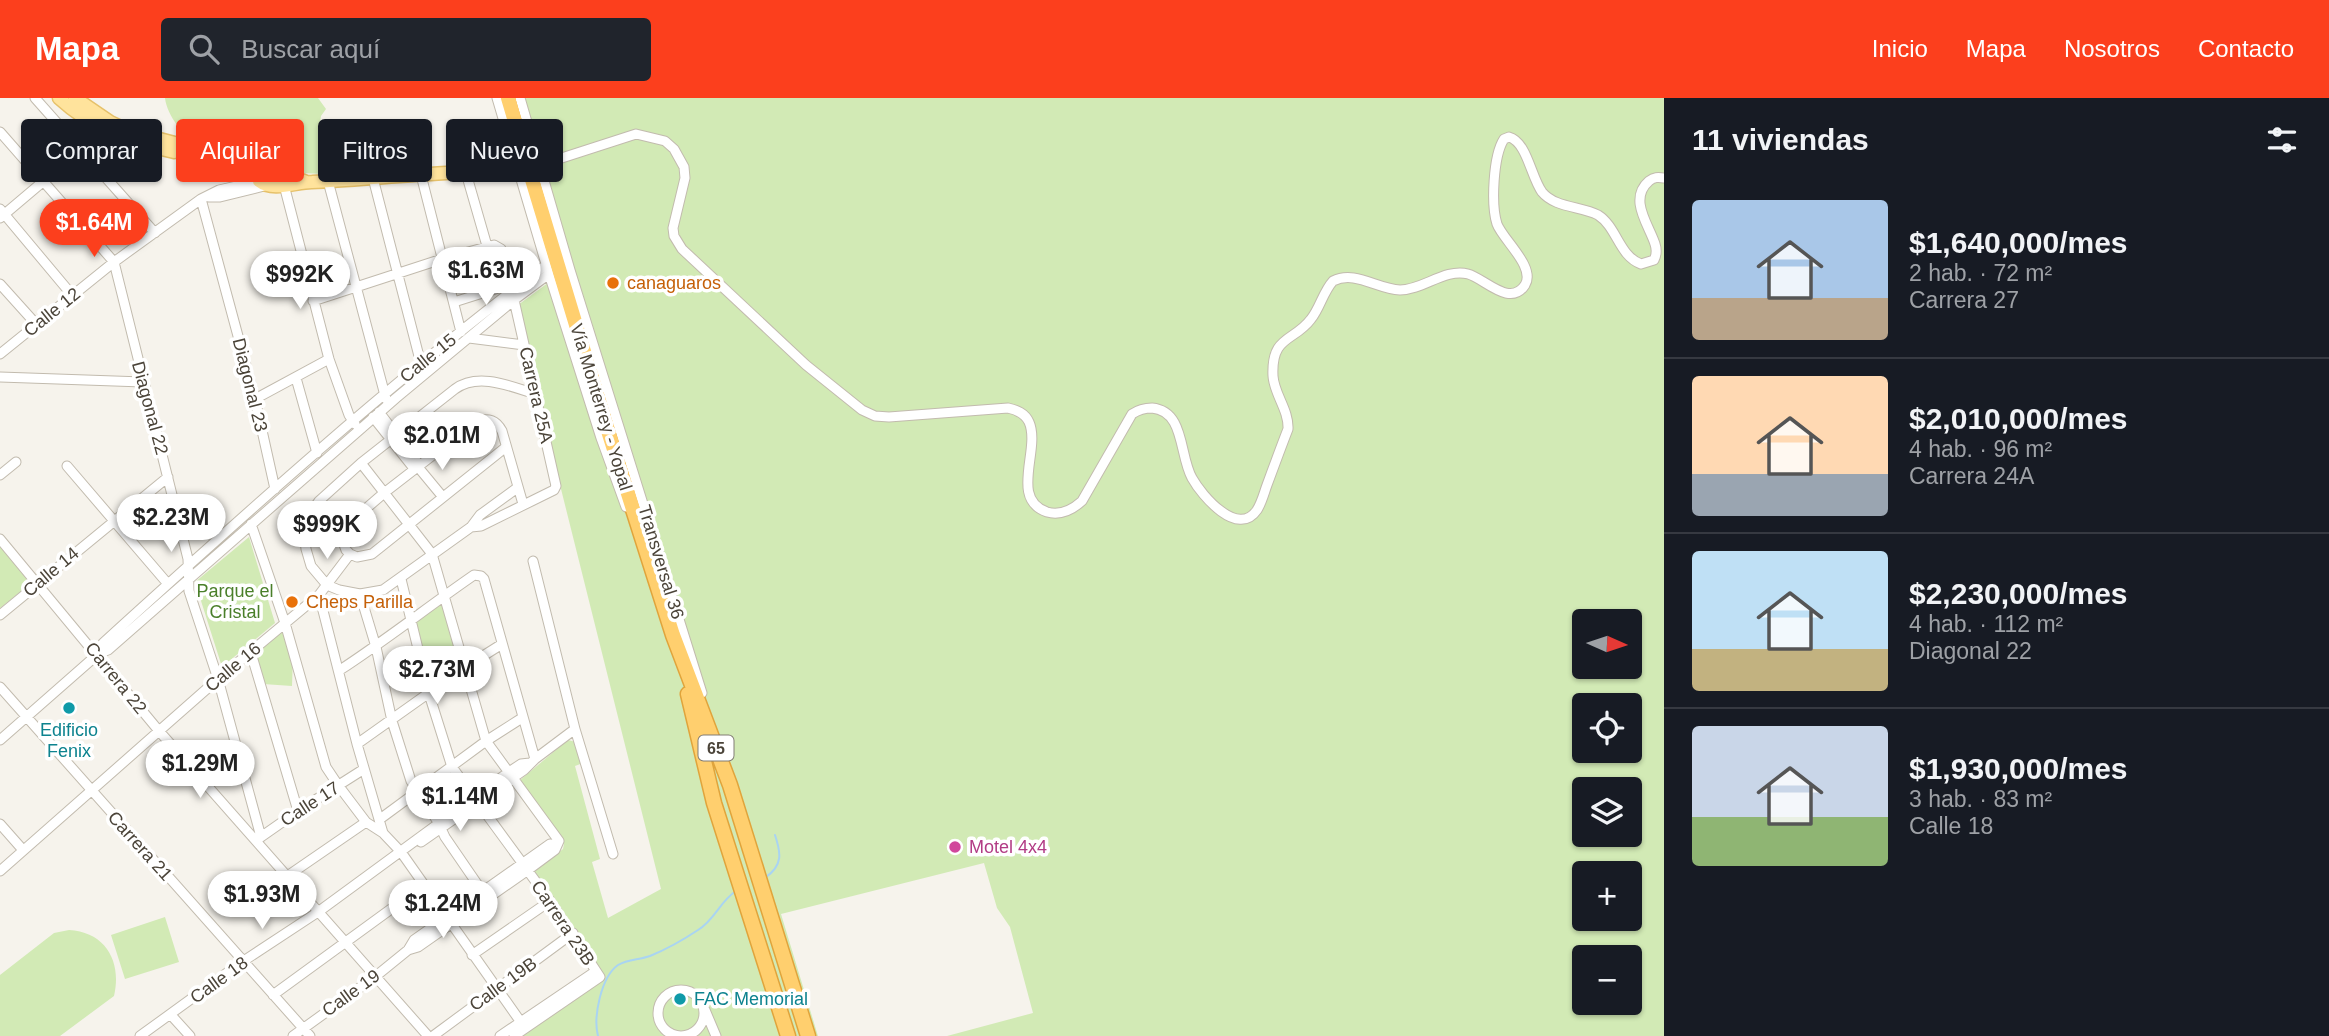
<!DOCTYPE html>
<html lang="es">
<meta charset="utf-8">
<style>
body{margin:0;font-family:Arial,sans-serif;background:#20242c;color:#f1f3f6;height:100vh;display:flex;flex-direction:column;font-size:26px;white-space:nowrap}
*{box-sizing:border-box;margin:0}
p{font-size:23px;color:#9ea1a6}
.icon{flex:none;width:38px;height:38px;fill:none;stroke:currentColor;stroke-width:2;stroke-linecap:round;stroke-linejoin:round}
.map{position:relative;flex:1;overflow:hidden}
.panel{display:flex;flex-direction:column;background:#171b24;width:665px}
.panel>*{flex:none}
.guide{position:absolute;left:21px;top:21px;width:665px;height:63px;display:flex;gap:14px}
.needle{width:46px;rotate:93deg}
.tools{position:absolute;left:1572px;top:511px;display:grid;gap:14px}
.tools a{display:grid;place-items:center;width:70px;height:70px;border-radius:7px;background:#171b24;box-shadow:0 2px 5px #0004;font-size:35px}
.price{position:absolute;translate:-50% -60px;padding:0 16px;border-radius:24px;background:#fff;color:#222;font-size:23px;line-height:46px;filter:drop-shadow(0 2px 4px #0008)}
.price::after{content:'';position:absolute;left:50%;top:42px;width:21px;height:16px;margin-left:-10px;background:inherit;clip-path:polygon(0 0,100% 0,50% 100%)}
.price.active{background:#fc3f1d;color:#fff}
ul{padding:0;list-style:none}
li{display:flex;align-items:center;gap:21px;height:175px;padding:0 28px}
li+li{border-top:2px solid #363941}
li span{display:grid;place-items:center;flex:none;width:196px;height:140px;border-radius:7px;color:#555}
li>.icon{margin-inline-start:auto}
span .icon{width:84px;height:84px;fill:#fffc;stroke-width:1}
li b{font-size:30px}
h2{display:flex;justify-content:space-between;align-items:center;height:84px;padding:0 28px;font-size:30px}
.pill{padding:0 24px;border-radius:7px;background:#171b24;box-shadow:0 2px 5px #0004;font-size:24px;line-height:63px}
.pill.active{background:#fc3f1d;color:#fff}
header{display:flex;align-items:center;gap:42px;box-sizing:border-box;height:98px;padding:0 35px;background:#fc3f1d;color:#fff}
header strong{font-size:33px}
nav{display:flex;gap:38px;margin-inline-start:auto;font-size:24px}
.search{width:490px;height:63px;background:#20242c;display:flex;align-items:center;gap:18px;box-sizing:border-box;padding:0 24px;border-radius:7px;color:#9ea1a6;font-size:26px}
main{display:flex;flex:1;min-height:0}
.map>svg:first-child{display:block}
.green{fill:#d2eab5;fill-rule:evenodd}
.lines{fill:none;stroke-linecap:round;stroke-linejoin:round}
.stream{stroke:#a9d4f2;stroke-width:2}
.minor-casing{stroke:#c2bbae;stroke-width:11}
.major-casing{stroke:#e6c16a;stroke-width:15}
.highway-casing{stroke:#e0a43c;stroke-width:17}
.minor{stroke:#fff;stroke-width:9}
.major{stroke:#ffe39c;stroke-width:12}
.highway{stroke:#ffcf6e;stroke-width:14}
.highway-bridge-casing{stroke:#e0a43c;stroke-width:17;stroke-linecap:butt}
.highway-bridge{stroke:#ffcf6e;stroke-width:14}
.food-dot{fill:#e8710a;stroke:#fff;stroke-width:2.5}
.culture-dot{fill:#0f9aa8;stroke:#fff;stroke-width:2.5}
.hotel-dot{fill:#d1479c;stroke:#fff;stroke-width:2.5}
.labels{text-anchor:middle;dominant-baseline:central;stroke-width:7;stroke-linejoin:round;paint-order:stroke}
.shield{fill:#fff;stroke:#817c74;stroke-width:2}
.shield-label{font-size:16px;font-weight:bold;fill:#4b4439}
.food-label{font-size:18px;fill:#c56008;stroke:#fff;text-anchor:start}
.street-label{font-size:18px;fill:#4b4439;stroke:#fff}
.park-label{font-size:18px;fill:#4a7f2a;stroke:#fff}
.culture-label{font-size:18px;fill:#0d838f;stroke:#fff}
.hotel-label{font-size:18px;fill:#b23c85;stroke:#fff;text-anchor:start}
</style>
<header>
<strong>Mapa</strong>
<div class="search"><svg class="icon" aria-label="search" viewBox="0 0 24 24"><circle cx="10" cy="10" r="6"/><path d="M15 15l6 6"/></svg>Buscar aquí</div>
<nav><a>Inicio</a><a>Mapa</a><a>Nosotros</a><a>Contacto</a></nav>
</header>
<main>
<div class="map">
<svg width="1664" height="938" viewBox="0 0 1664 938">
<rect width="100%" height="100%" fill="#f6f3ec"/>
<!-- green -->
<path class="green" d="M165,0H318L326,11L321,18L318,37L348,52L353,70L350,75C332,75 313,77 295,74C274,72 252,60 233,53C223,49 210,51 200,47C184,39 167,18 165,0Z
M507,0H1664V938H947L1033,915L1010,829L997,810L984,765L781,816L818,938H506L599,874L533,774L563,751L564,746L519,683L563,646L568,642L576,644L583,665L575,668L600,761L592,764L608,820L661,791L559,383L518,207L560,176ZM1584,523H1629V569H1584ZM1584,607H1629V653H1584ZM1584,691H1629V737H1584ZM1584,775H1629V821H1584ZM1584,859H1629V905H1584Z
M249,439L275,525L222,569L195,484Z
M0,446L33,484L0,510Z
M443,502L461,570L431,592L414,521Z
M284,528L293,558L292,588L263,586L254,556Z
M165,819L179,864L125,881L111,837Z
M69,832C106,834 122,864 114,898L60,938H0V877L54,835Z"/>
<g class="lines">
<!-- stream -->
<path class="stream" d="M766,779C783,767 781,755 775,737
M598,938C593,919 601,879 618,867C628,861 639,862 650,858C667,851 683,842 698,832C715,822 720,803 736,793"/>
<!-- minor casing -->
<g class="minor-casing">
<path id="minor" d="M35,0L155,135
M497,0L549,176L601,340L626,409
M520,0L570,172L702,595
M0,34L114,164L188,461L189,493L218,581L261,739
M540,67L636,36L665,43L674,51L684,69L685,80L673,130L674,138L682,151L806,267L862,312L875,318L889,319L1008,310C1017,312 1025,315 1029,324C1041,351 1009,401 1047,414C1061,418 1072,412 1082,403L1132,316C1138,312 1144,310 1152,310C1185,313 1179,357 1192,380C1202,398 1238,440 1257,412C1262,404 1264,395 1267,387C1274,368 1281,349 1288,331C1289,312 1274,296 1273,278C1271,237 1294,244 1311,221C1320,210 1323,194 1333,183C1355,172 1377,191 1400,192C1423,192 1445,170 1468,176C1484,180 1510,210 1525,187C1536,169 1503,142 1497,126C1491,107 1493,58 1504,41L1509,39C1527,44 1531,79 1542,94C1555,110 1581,108 1598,117C1617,129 1619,158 1641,166L1654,162C1657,156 1657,152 1655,146C1649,127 1628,101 1649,83C1654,79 1658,79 1664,80
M466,75L487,148
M421,77L461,234
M373,80L421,266
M328,83L386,301
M284,87L329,261L349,317L355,326
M209,99H220L268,87
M201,101L255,301L275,391
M0,111L72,197
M0,120L104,32
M0,186L36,226
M313,203L442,161L494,147L501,151L513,192
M454,204L511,186
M469,240L524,247
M0,256L114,164L201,101L219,92L259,83
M0,279L143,284
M296,280L317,355
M255,301L329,261
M379,314L417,364L418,369L442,398
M373,319L412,368L418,369
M361,365L432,456L486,643L559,743L555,752L528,772L418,849L408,852
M67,368L168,486
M0,377L16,364
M517,390L480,417L471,429L383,492L360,496L339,492L327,487L311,468L306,451L304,434L309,417L319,403L361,365L455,291C478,274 510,288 535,296
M251,426L285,525L326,669L338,687L366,724L383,735L401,754L525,930
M471,429L481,428L554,392L556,388L514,202
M0,441L159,633L428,938
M350,456L346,452L342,441L347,427L384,395L477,323C489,320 496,322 502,333L523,406
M350,456L357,459L372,456L506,349
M533,463L575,631L613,756
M401,481L429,596L452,669L550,803L600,879L514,938
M360,496L376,549L392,623L411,683L438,724L445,739L482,793
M319,497L357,646L383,735
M0,517L168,379
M251,555L298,713
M98,556L103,545C246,415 391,284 546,167
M340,572C386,542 429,508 474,477L481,478L484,481L535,661
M0,589L310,938
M0,642L98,556L108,552L396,300L514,202L549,176
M357,646L464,570L502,546
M380,721L486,643L522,620
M0,726L23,752
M258,741L298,713L364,671
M421,744L524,672L535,661L575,631
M0,773L218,581L319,497L350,456
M286,779L366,724
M472,857L550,803
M658 915a23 23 0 1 1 46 0a23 23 0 1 1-46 0Z
M273,897L391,811
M705,912L716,938
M171,917L190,938
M140,938L242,864L318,814L509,674L521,666L530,665
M293,938L376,878L408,852L414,842L550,746L555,747
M433,938L573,835
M500,938L596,873"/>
</g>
<!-- major casing -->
<g class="major-casing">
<path id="major" d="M59,0C94,32 129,44 174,54
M75,0L110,24L129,33L224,58L304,83
M268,73L261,76L259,83C273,94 296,84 312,84C352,82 392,78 431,76C468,73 504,76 540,67"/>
</g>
<!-- highway casing -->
<g class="highway-casing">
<path id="highway" d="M508,0L527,64
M530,75L609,336L673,537L730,687L808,938
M688,596L714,705L788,938"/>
</g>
<!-- minor -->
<use href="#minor" class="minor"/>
<!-- major -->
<use href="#major" class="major"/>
<!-- highway -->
<use href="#highway" class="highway"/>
<!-- highway-bridge casing -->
<g class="highway-bridge-casing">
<path id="highway-bridge" d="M527,64L530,75"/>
</g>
<!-- highway-bridge -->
<use href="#highway-bridge" class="highway-bridge"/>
</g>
<!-- markers -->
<g class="food-dot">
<circle cx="613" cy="185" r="7"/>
<circle cx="292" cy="504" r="7"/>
</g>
<g class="culture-dot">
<circle cx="69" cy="610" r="7"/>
<circle cx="680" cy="901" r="7"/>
</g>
<circle class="hotel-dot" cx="955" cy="749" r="7"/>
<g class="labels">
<!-- shield labels -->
<rect class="shield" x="698.5" y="637.5" width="35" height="25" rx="5"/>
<g class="shield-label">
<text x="716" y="650">65</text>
</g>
<!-- food labels -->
<g class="food-label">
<text x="627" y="185">canaguaros</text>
<text x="306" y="504">Cheps Parilla</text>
</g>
<!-- street labels -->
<g class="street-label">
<text transform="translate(52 214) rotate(-39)">Calle 12</text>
<text transform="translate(428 260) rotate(-39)">Calle 15</text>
<text transform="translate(250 287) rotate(76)">Diagonal 23</text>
<text transform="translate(536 297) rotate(77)">Carrera 25A</text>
<text transform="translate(601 309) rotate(73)">Vía Monterrey - Yopal</text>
<text transform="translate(150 310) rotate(75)">Diagonal 22</text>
<text transform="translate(661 464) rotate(73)">Transversal 36</text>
<text transform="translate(51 474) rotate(-40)">Calle 14</text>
<text transform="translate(233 569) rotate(-40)">Calle 16</text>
<text transform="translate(116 580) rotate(51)">Carrera 22</text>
<text transform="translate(310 706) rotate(-33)">Calle 17</text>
<text transform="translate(140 748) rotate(48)">Carrera 21</text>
<text transform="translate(563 825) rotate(56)">Carrera 23B</text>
<text transform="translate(219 882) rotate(-36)">Calle 18</text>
<text transform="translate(503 886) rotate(-36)">Calle 19B</text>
<text transform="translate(351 895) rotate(-36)">Calle 19</text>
</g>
<!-- park labels -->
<g class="park-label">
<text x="235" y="493">Parque el<tspan x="235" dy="21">Cristal</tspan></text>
</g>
<!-- culture labels -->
<g class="culture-label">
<text x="69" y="632">Edificio<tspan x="69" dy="21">Fenix</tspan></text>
<text x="694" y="901" text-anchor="start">FAC Memorial</text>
</g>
<!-- hotel labels -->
<g class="hotel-label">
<text x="969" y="749">Motel 4x4</text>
</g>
</g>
</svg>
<div class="tools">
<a><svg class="needle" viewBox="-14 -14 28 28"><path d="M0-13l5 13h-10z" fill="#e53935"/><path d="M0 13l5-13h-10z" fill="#9ea1a6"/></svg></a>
<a><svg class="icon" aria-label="locate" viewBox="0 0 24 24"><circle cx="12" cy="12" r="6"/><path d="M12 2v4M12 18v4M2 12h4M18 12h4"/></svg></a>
<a><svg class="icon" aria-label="layers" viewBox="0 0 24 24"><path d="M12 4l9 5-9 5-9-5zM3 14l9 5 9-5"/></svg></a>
<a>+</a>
<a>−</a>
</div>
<b class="price active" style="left:94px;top:161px">$1.64M</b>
<b class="price" style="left:486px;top:209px">$1.63M</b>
<b class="price" style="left:300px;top:213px">$992K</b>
<b class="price" style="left:442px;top:374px">$2.01M</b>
<b class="price" style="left:171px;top:456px">$2.23M</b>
<b class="price" style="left:327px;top:463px">$999K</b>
<b class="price" style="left:437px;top:608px">$2.73M</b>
<b class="price" style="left:200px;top:702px">$1.29M</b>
<b class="price" style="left:460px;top:735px">$1.14M</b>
<b class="price" style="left:262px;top:833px">$1.93M</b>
<b class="price" style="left:443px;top:842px">$1.24M</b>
<div class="guide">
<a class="pill">Comprar</a>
<a class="pill active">Alquilar</a>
<a class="pill">Filtros</a>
<a class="pill">Nuevo</a>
</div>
</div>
<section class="panel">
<h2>11 viviendas<svg class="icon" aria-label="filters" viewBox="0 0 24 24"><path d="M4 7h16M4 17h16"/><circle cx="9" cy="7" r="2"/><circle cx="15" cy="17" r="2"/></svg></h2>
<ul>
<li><span style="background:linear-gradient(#a9c7e8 70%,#b9a48a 0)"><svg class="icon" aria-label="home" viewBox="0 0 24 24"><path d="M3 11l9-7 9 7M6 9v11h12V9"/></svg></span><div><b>$1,640,000/mes</b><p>2 hab. · 72 m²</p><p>Carrera 27</p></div></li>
<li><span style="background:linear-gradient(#ffd9b3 70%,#9aa5b1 0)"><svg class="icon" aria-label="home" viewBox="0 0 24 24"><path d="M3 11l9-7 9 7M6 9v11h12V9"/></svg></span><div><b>$2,010,000/mes</b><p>4 hab. · 96 m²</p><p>Carrera 24A</p></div></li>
<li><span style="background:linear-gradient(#bfe0f5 70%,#c2b280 0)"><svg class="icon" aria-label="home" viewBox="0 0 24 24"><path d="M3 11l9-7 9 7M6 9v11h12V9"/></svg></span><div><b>$2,230,000/mes</b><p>4 hab. · 112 m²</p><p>Diagonal 22</p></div></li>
<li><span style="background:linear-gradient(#c9d6e8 65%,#8fb573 0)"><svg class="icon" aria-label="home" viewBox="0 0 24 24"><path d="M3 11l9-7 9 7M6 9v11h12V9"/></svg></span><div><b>$1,930,000/mes</b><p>3 hab. · 83 m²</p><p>Calle 18</p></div></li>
</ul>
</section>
</main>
